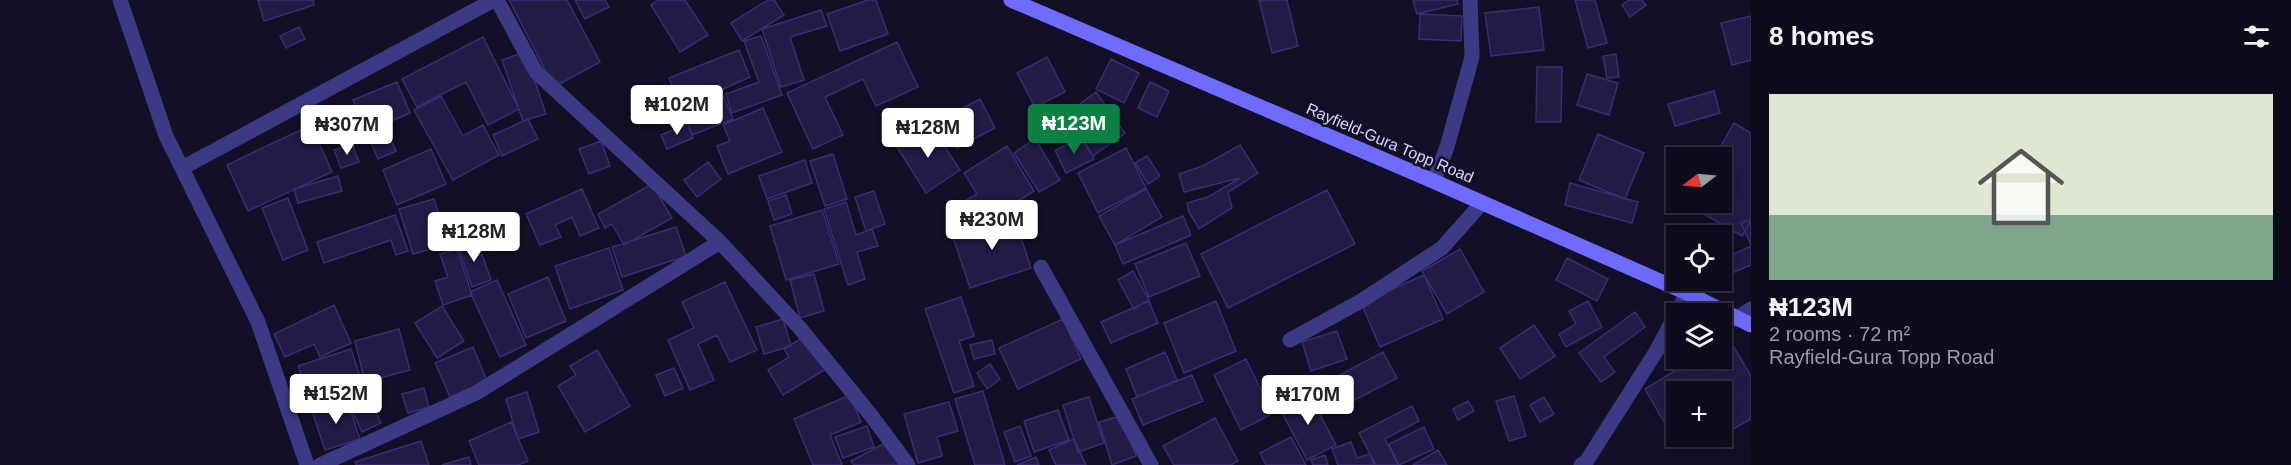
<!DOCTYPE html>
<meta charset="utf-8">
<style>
body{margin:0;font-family:Helvetica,sans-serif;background:#171425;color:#f1f3f6;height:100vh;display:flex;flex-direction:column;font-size:22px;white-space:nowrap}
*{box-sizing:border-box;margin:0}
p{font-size:20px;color:#9b9ba3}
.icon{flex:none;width:33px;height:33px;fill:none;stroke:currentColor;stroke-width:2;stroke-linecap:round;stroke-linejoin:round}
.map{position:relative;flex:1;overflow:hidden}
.side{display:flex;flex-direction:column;background:#0e0b1c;width:540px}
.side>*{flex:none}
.needle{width:39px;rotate:254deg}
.fabs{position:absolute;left:1666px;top:147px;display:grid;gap:12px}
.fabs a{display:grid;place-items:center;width:66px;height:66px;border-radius:0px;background:#0e0b1c;box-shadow:0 6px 24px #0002,0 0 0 2px #2e2b3b;font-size:30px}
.price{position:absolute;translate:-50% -51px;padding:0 14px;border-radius:6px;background:#fff;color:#222;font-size:20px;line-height:39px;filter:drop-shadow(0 2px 3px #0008)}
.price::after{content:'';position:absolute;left:50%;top:36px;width:18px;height:14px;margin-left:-9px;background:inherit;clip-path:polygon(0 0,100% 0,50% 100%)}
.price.active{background:#0b8043;color:#fff}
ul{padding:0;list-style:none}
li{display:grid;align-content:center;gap:12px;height:318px;padding:0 18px}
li+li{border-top:2px solid #2e2b3b}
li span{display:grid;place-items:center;height:186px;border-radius:0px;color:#555}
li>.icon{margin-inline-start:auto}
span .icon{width:108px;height:108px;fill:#fffc;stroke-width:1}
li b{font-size:26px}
h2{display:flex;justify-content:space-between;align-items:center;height:72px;padding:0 18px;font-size:26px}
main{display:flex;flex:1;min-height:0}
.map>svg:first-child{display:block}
.building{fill:#241b47;stroke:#3b2d73;stroke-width:1.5}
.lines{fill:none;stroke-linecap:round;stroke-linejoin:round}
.street{stroke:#3d3a85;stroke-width:15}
.secondary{stroke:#6f6bff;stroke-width:15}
.labels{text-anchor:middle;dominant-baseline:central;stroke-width:5;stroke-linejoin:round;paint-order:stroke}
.street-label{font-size:16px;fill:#d9d4ff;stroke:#130f26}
</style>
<main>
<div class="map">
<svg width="1751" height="465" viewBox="0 0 1751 465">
<rect width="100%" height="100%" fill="#130f26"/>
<!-- building -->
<path class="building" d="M258,0H313L314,5L264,21Z
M509,0H567L600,62L554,87Z
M575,0H605L609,7L585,19Z
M658,0H685L708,35L680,52L651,5Z
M768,0H774L784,15L742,41L731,23Z
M868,0H876L888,34L840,51L827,14Z
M1259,0H1287L1298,46L1272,53Z
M1413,0H1457L1458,4L1417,14Z
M1575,0H1595L1607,43L1588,48Z
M1629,0H1642L1646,5L1630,17L1622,5Z
M1539,7L1544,50L1491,56L1485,13Z
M821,10L827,26L790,37L804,80L781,87L762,29Z
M1420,14L1462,16L1461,41L1419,39Z
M1751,16V60L1732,65L1721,23Z
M299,27L305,39L286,48L280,36Z
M761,36L782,95L732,113L726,94L759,82L744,41Z
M483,37L519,109L488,125L466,82L417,107L402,79Z
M897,42L918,87L876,106L863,79L825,97L843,135L813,149L787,93Z
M739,50L750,77L721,90L733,119L692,135L669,78Z
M525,52L546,114L523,121L502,60Z
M1616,54L1619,77L1607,78L1603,56Z
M1047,57L1065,92L1035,107L1017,73Z
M1111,59L1139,73L1124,103L1096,89Z
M1537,67H1562L1561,122H1536Z
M1587,74L1618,83L1609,115L1577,105Z
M397,82L410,113L384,124L396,151L378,159L353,100Z
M1150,82L1169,91L1157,117L1138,108Z
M1714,91L1720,113L1675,126L1668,104Z
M1096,92L1125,133L1093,156L1064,116Z
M441,96L463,136L483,125L499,155L453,180L414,110Z
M980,99L995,128L957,148L942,119Z
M763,108L782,152L728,174L717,146L730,141L723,125Z
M528,119L538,139L502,156L493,135Z
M1734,123L1751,133V220L1742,236L1688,205L1689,202H1722V158H1714Z
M688,124L693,138L667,149L661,135Z
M311,125L332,172L248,211L227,165Z
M931,125L960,170L926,193L897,147Z
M1598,134L1644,153L1625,199L1579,180Z
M1083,137L1094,159L1066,173L1055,150Z
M1035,139L1060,180L1039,192L1014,153Z
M601,141L610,166L589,174L579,149Z
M352,144L359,162L341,168L334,150Z
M1240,145L1258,173L1228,192L1232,208L1199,229L1189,212L1187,203L1208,197L1240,178L1184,192L1179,174L1203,166Z
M1007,146L1034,191L975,228L960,204L977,194L964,173Z
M1126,148L1146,188L1098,213L1078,173Z
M431,149L446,184L397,205L383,170Z
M833,154L847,199L825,206L810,161Z
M1147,156L1160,176L1148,184L1135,163Z
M805,160L812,183L767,199L759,176Z
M708,162L721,179L697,197L684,180Z
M338,176L342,191L298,203L294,189Z
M1570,183L1638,202L1632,223L1565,205Z
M652,184L672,218L624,245L612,224L605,228L598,214Z
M582,189L599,228L580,236L572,217L555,225L561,237L540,245L526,214Z
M1146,189L1162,217L1115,245L1099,216Z
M1327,190L1355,244L1228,308L1201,254Z
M874,191L885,224L866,231L855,197Z
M786,195L792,214L774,220L768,201Z
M288,198L308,250L283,260L262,208Z
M434,199L448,244L413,254L399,209Z
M846,202L856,235L872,229L878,246L857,252L865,279L848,285L824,209Z
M1027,202L1035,218L1023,224L1014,209Z
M822,210L839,264L786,280L770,226Z
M1013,213L1031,268L970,288L952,234Z
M395,215L408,251L396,255L391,240L324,263L317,242Z
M1183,216L1191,235L1123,264L1115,245Z
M1751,219V245L1741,223Z
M676,227L686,256L622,277L612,247Z
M477,240L491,280L472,287L458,246Z
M1186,243L1200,276L1149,297L1135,264Z
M1751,246V265L1732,273L1725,258Z
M609,248L623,290L570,309L555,266Z
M457,249L472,295L443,305L435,281L448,277L440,254Z
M1460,249L1484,292L1447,314L1422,271Z
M1567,258L1608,279L1597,301L1556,280Z
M1133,271L1149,300L1134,309L1118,280Z
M814,274L824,311L800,318L790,280Z
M1424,275L1443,319L1380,347L1361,303Z
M548,277L566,321L526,338L508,294Z
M497,280L526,345L500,357L470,292Z
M725,282L757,350L730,362L717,335L698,344L714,380L690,390L668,340L694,328L682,302Z
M961,297L974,336L959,341L974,386L954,393L925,309Z
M1149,301L1158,323L1111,343L1101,322Z
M1216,301L1236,351L1184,373L1164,323Z
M1588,301L1602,327L1566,347L1559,334L1576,324L1569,311Z
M334,305L351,343L320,357L314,344L285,357L274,334Z
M442,306L464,341L437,358L415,323Z
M1635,312L1645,327L1604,357L1615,372L1601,382L1579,353Z
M783,319L791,346L764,354L756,327Z
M1063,319L1081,359L1018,389L999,348Z
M1534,325L1555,356L1520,379L1500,348Z
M399,329L410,370L365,382L355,341Z
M1337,331L1347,359L1311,371L1302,342Z
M805,336L826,369L783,395L768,370L789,357L784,349Z
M1729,339L1751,376V419L1725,434L1722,429V392H1677V433L1672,436L1645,389L1696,358H1722V343Z
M992,340L995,354L974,359L970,345Z
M473,347L487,381L450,397L435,363Z
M351,349L364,389L312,407L298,366Z
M597,350L630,406L585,432L558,386L576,375L570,366Z
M1165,352L1177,380L1137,397L1126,369Z
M1383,352L1397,378L1345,405L1332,379Z
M1246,359L1265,398L1262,399L1270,415L1241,430L1214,375Z
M990,364L1000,379L987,389L977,373Z
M674,368L683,388L665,396L656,375Z
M1192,375L1203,401L1143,425L1132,399Z
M1332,382L1338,399L1317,407L1310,390Z
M424,388L429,407L408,413L402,394Z
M365,389L381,423L362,432L346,398Z
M983,391L1005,465H975L955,399Z
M527,392L539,432L518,439L506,399Z
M1308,392L1336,445L1307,460L1279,407Z
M850,395L861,422L830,435L842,465H813L794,419Z
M1514,396L1526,436L1509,441L1496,401Z
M1089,397L1104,443L1078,452L1063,405Z
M1544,397L1554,414L1540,422L1530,405Z
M347,400L360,439L325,450L312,411Z
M1468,401L1474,411L1458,420L1453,409Z
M949,402L958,431L937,437L942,456L918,463L904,414Z
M1412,406L1419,421L1385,439L1398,465H1376L1359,433Z
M1058,410L1069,440L1034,452L1024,421Z
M1123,415L1136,456L1112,465L1099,422Z
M1215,418L1238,461L1231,465H1174L1163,446Z
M511,422L528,461L518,465H479L469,441Z
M867,426L874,447L843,458L835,437Z
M1020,426L1031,456L1015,462L1004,432Z
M1424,427L1434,449L1399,465L1389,444Z
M1291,437L1306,465H1266L1260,453Z
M1074,439L1086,465H1056L1049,450Z
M421,441L429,465H356L355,462Z
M887,442L899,465H854L851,461Z
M1351,442L1357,458L1370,454L1374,465H1338L1332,449Z
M1438,450L1447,465H1413Z
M1325,455L1328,465H1313L1311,460Z
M469,457L471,465H442Z
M1036,457L1039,465H1017Z"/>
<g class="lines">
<!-- street -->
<path class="street" d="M120,0L166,136L258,322L307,465
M497,0L536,72L720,242L799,327L870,414L908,465
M182,168L494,0
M1434,181L1447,147L1472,57L1470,0
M1041,267L1151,465
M1736,319L1751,309
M1290,340L1361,301L1442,248L1482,203
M320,465L476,393L720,242
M1581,465L1586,462L1657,350L1687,293"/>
<!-- secondary -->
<path class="secondary" d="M1011,0L1424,177L1687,293L1751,325"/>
</g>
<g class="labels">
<!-- street labels -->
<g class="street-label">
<text transform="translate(1390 143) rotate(23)">Rayfield-Gura Topp Road</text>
</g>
</g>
</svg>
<div class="fabs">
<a><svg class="needle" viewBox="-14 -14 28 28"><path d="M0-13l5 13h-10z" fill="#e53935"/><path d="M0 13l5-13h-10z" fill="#9b9ba3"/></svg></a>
<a><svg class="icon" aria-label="locate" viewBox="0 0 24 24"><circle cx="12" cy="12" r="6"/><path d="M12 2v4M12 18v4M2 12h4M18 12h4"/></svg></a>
<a><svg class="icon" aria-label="layers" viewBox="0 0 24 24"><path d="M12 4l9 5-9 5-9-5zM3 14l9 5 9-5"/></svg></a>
<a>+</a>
</div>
<b class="price" style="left:677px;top:136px">₦102M</b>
<b class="price active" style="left:1074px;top:155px">₦123M</b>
<b class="price" style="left:347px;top:156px">₦307M</b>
<b class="price" style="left:928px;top:159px">₦128M</b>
<b class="price" style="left:992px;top:251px">₦230M</b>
<b class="price" style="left:474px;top:263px">₦128M</b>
<b class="price" style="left:336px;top:425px">₦152M</b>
<b class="price" style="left:1308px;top:426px">₦170M</b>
</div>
<section class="side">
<h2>8 homes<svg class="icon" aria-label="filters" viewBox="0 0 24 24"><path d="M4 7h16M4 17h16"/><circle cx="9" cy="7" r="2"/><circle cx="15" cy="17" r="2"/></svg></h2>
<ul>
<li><span style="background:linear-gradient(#dfe7d0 65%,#7fa58c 0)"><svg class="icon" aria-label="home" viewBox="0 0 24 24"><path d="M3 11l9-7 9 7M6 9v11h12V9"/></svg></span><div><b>₦123M</b><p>2 rooms · 72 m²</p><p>Rayfield-Gura Topp Road</p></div></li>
</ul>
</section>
</main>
